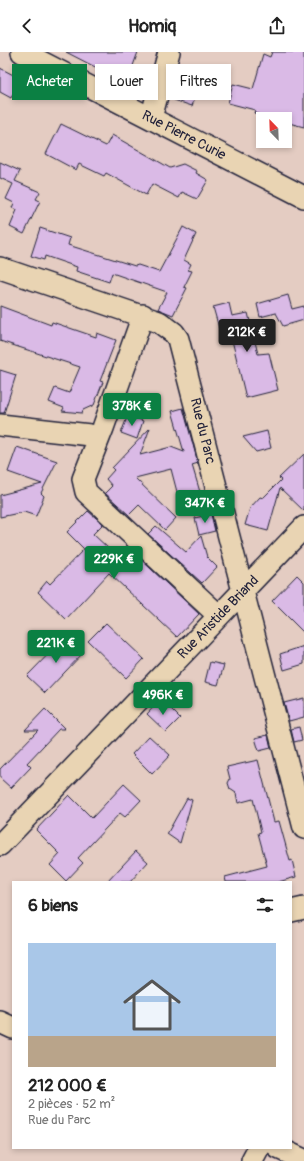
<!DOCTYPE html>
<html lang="fr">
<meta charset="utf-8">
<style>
body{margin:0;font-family:Pangolin,sans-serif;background:#f6f6f6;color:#222;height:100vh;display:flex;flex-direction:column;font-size:15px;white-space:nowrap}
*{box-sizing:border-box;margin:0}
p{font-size:13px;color:#767676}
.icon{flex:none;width:22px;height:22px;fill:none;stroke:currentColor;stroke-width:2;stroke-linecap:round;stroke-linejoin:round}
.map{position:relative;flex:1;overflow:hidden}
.details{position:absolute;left:12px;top:829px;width:280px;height:268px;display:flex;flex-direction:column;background:#fff;border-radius:0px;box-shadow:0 2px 6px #0003}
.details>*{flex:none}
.guide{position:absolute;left:12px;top:12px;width:280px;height:36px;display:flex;gap:8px}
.needle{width:26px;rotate:337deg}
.buttons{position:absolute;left:256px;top:60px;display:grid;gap:8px}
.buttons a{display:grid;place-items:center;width:36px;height:36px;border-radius:0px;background:#fff;box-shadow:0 2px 6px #0003;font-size:20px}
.price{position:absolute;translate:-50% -34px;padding:0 9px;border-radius:4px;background:#0b8043;color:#fff;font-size:13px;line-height:26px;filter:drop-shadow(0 1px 2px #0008)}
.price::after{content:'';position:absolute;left:50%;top:24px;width:12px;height:9px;margin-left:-6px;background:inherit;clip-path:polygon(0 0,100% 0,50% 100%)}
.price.on{background:#222;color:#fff}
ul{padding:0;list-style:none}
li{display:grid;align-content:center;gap:8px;height:212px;padding:0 16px}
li+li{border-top:1px solid #e0e0e0}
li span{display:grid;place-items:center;height:124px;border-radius:0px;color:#555}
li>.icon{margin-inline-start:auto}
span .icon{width:72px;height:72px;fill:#fffc;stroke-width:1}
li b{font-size:17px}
h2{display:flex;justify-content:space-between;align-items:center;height:48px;padding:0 16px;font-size:17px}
.tag{padding:0 14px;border-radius:0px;background:#fff;box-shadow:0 2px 6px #0003;font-size:14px;line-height:36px}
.tag.on{background:#0b8043;color:#fff}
header{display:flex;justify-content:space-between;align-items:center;height:52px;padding:0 16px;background:#fff;font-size:18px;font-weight:700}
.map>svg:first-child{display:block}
.building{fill:#dabae6;stroke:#22223b}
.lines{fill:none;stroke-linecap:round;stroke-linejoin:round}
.minor-casing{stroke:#22223b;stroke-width:24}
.minor{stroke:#e9d4b3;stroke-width:21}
.labels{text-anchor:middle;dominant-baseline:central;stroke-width:4;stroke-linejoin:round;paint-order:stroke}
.street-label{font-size:14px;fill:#22223b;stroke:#e9d4b3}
</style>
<header><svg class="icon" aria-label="back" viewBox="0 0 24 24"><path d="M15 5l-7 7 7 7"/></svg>Homiq<svg class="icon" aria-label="share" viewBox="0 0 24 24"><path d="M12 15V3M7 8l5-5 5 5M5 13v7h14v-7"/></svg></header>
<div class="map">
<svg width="304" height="1109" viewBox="0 0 304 1109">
<rect width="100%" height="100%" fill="#e4ccc2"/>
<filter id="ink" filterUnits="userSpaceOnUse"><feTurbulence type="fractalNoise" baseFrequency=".025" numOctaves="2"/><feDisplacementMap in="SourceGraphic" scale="8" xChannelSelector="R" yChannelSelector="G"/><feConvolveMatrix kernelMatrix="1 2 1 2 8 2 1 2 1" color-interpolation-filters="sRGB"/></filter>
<g filter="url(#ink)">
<!-- building -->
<path class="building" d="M66,0H138L130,22L113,17L110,22L103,19Z
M272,0H304V75L285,70V67H274L254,61L255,58L228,51L233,32L253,37L263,2L270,5Z
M0,16L21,27L11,46L0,40Z
M181,22L201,29L192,54L174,48Z
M61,72L106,94L112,83L170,116L183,112L197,119L196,121L208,128L197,147L182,140L179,146L152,132L146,143L106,121L104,124L79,112L76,118L46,102Z
M0,110L20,119L15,129L40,140L36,147L40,149L24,182L10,175L17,158L12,156L14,151L6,147L13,132L0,126Z
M183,175L196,182L184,208L191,212L188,218L192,219L184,235L187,236L173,263L158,257L167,240L112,221L109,230L76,219L77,215L45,204L44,208L31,204L40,176L70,186L68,193L135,214L138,213L159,220Z
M288,243L292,257L304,254V268L283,274L276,261L260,265L257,252Z
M229,251L232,264L248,261L258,302L269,301L278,338L246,346L231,284L224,285L221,275L219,276L213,255Z
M0,254L51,273L52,270L96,285L97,281L116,288L100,329L103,330L94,353L83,358L82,361L62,359L64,356L49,350L55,336L69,341L80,315L0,289Z
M0,318L16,323L4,361H0Z
M183,356L198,411L192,413L200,440L182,459L171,417L135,426L176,466L165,478L139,453L129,463L105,441L112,434L106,427L114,418L112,416L150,376L140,403L171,395L184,400L172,359Z
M128,363L143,369L137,387L121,381Z
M267,379L271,396L256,400L243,385Z
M17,395L57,409L41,441L44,444L36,464L24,460L0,465V443L42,432L8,420Z
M304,402V459L280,436L268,479L245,473L250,456L260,445L263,446L281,428L279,426Z
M88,459L103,472L93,482L124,511L134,501L199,562L177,585L109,521L66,567L38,540L47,529L50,532L84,497L67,480Z
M211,462L215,479L199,483L195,466Z
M156,474L186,500L201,484L207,505L217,515L202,531L148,482Z
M297,523L304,530V581L272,549Z
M106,571L144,607L126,626L88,589Z
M67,583L84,600L45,641L27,624Z
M304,594V612L284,618L280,602Z
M210,610L224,613L218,633L205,630Z
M304,646V665L289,669L284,651Z
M161,647L180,666L166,680L147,662Z
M45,657L65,677H59L27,711L31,715L11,736L0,726V717L38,678H25Z
M299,675L302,688L294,690L291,677Z
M268,683L271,696L259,699L255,686Z
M149,684L170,703L152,722L132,702Z
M258,708L274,770L279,769L290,809L292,808L296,825L278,830H226L225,825L267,814L258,781L261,780L253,747L238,751L236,741L230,737L228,731L230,727L227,715Z
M124,732L141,748L125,765L120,761L78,806L83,811L66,829L50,813L60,802L36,778L69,743L92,766Z
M187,746L192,748L180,791L167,782Z
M136,799L148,810L130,830H107Z"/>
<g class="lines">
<!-- minor casing -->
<g class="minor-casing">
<path id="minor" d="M22,0L304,145
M151,66L169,0
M0,216L159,270L174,281L178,287L304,776
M143,263L103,376L83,427L86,440L219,564
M0,373L90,383L99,386
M0,793L304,475
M291,859L304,856
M0,970L13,976
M278,1096L304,1108
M252,1109L259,1096"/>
</g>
<!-- minor -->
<use href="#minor" class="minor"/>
</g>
</g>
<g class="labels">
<!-- street labels -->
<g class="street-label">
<text transform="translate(184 83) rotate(27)">Rue Pierre Curie</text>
<text transform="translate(203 379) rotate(76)">Rue du Parc</text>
<text transform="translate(218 565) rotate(-46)">Rue Aristide Briand</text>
</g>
</g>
</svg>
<div class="buttons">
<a><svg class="needle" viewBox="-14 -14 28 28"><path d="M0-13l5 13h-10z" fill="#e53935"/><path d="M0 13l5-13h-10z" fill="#767676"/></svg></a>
</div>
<b class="price on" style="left:247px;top:301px">212K €</b>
<b class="price" style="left:132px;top:375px">378K €</b>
<b class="price" style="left:205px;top:472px">347K €</b>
<b class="price" style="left:114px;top:528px">229K €</b>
<b class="price" style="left:56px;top:612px">221K €</b>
<b class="price" style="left:163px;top:664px">496K €</b>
<div class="guide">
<a class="tag on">Acheter</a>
<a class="tag">Louer</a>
<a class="tag">Filtres</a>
</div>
<section class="details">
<h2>6 biens<svg class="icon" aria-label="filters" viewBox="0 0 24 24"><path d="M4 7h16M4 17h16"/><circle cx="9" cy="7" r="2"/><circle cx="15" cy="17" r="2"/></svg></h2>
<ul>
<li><span style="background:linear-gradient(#a9c7e8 75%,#b9a48a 0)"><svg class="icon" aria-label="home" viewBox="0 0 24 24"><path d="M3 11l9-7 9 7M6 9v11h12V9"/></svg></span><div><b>212 000 €</b><p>2 pièces · 52 m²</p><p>Rue du Parc</p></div></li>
</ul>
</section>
</div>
